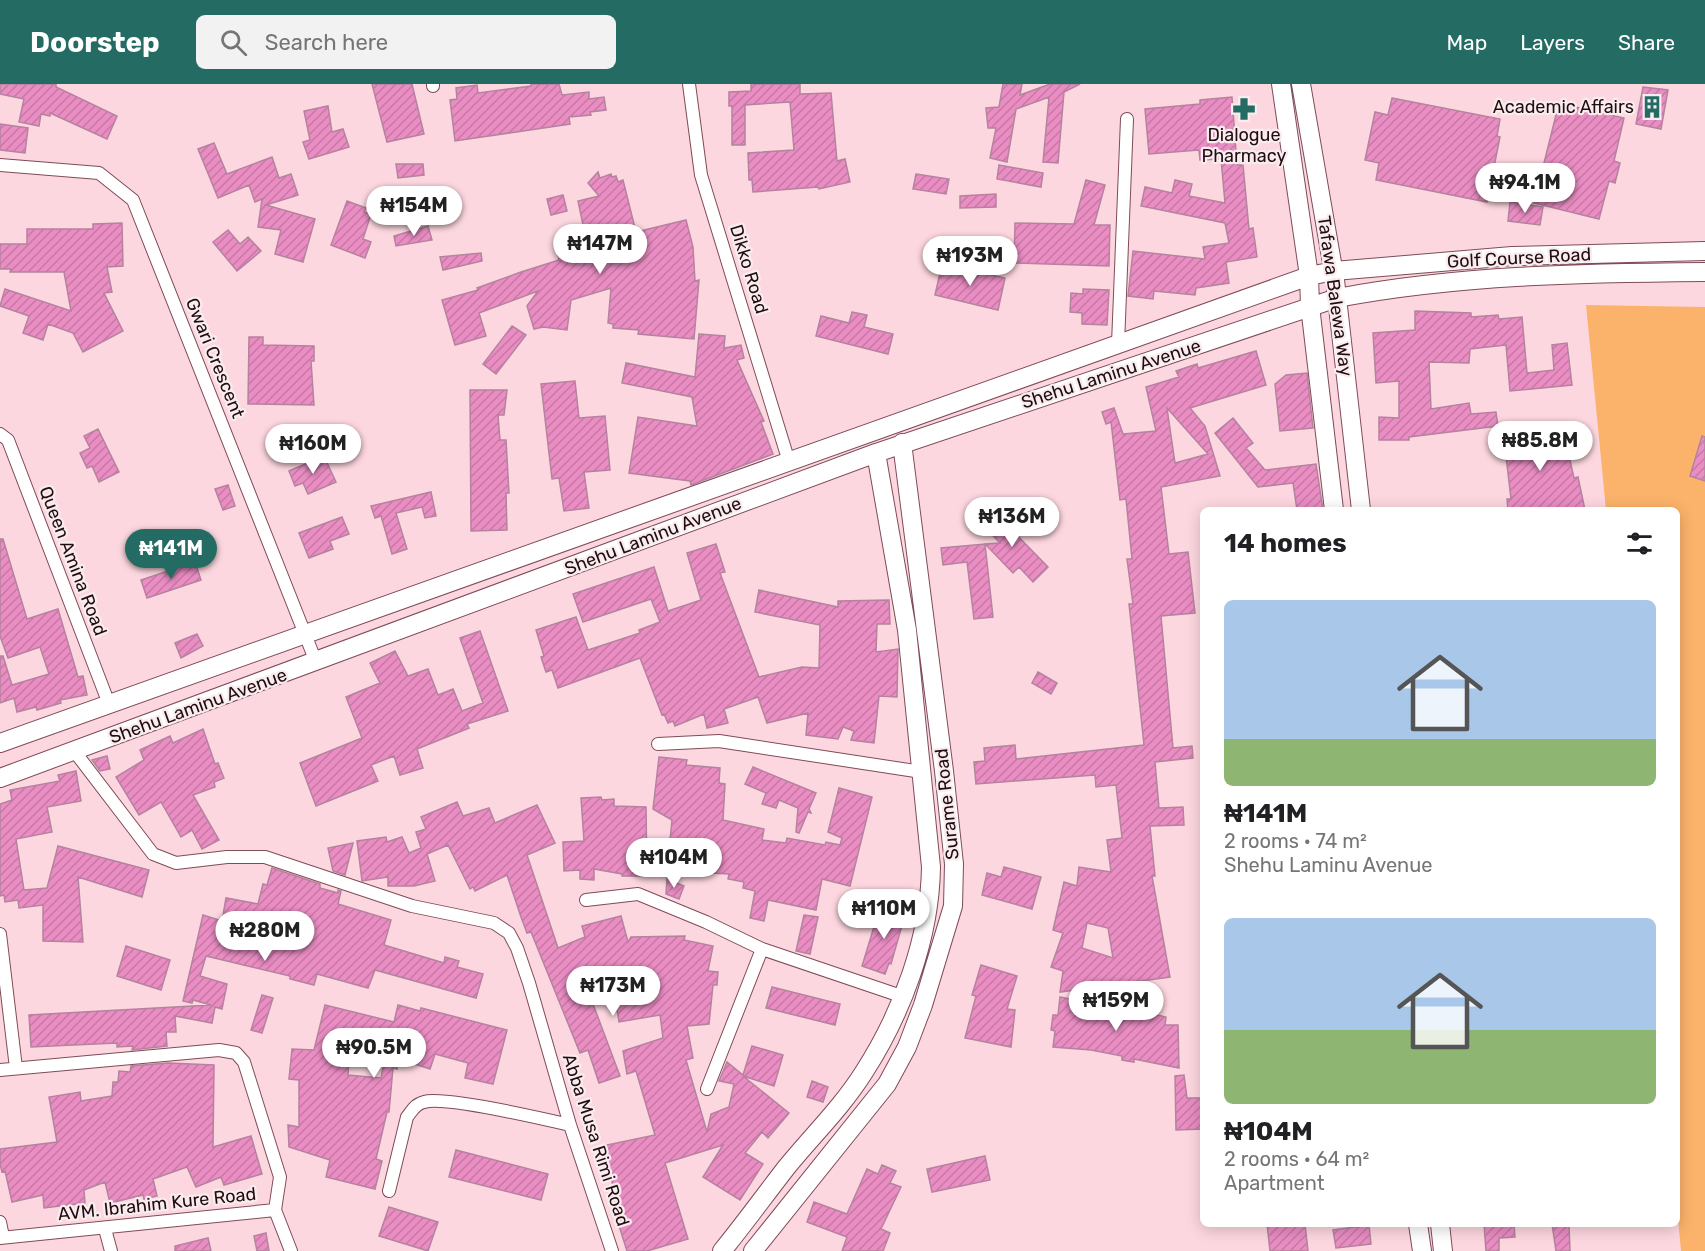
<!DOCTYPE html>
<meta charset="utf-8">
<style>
body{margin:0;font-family:Rubik,sans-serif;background:#f2f2f2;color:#202124;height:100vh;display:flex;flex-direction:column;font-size:22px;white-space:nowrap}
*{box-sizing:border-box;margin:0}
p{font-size:20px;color:#757577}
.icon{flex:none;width:33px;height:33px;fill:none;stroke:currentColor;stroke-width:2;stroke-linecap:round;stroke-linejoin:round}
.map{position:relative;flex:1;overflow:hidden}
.sheet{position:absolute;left:1200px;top:423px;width:480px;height:720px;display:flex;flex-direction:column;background:#fff;border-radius:9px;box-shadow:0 3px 15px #0003}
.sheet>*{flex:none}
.price{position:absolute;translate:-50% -51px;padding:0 14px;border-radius:21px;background:#fff;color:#222;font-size:20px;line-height:39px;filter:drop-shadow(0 2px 3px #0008)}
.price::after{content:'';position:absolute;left:50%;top:36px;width:18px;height:14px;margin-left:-9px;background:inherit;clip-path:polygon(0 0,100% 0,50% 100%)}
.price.selected{background:#236b63;color:#fff}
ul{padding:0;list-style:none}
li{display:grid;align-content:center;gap:12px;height:318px;padding:0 24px}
li span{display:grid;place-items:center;height:186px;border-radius:9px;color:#555}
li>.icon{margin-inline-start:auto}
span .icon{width:108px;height:108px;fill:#fffc;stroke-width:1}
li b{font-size:26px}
h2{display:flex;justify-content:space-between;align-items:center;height:72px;padding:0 24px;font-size:26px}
header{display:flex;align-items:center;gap:36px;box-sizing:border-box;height:84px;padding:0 30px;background:#236b63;color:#fff}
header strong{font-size:28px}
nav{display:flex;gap:33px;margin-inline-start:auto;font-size:21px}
.search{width:420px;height:54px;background:#f2f2f2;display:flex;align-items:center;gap:15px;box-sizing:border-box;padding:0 21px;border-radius:9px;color:#757577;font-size:22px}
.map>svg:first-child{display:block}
.grass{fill:#fbb36b}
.building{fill:url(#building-hatch);stroke:#b5829f;stroke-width:1.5;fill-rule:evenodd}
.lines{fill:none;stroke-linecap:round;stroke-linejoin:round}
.street-casing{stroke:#7f4b58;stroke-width:14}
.secondary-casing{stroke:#7f4b58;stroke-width:20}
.street{stroke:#fff;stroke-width:12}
.secondary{stroke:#fff;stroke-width:18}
.labels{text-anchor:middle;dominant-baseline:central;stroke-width:4.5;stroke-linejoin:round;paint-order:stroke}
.poi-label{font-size:18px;fill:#200c11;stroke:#f9ecee;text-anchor:end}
.street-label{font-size:18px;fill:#200c11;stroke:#f9ecee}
</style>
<header>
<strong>Doorstep</strong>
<div class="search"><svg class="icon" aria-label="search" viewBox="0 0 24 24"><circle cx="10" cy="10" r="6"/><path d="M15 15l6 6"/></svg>Search here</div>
<nav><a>Map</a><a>Layers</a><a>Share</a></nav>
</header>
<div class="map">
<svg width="1705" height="1167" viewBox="0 0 1705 1167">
<defs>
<pattern id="building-hatch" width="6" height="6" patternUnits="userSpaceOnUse" patternTransform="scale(1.5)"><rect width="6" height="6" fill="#e98dc3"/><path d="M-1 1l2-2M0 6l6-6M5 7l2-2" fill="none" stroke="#c878a6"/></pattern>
</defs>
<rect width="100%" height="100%" fill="#fdd7df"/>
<!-- grass -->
<path class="grass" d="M1586,221L1705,223V1167H1681L1677,1125V426H1606Z"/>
<!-- building -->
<path class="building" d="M0,0H56V3L117,32L107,55L50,29V32L41,30L39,42L19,38L24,15L0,10Z
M372,0H412L424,50L387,58Z
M531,0H559L562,11L589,8V15L604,13L606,26L590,28L591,31L569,33L570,40L455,57L450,16L457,15L456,4L477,1L478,9L531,2Z
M751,0H800V10L831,9L837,77L845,75L850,98L819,105L818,103L753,108L752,96H749L748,69L794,66L790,18L745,21V61H732V22H729V8L751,7Z
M1003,0H1022L1020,11L1050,0H1080L1064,8L1058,79L1043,78L1049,13L1016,25L1007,78L990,74L996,44H988L986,24L999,23Z
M1643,3L1668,6L1661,45L1636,40Z
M1232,13L1237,81H1243L1249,145L1253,144L1257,173L1226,178L1229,199L1196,204L1195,211L1154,207L1153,215L1128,212L1133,167L1205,175L1203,163L1229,159L1225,139L1141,122L1145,103L1172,109L1175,96L1192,100L1189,112L1225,119L1221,75L1200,76L1199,66L1149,70L1145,25L1200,20V16Z
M1392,14L1500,35L1497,52L1500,53L1487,118L1376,96L1379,79L1365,76L1375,28L1388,31Z
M1559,19L1624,34L1614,77L1620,79L1615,99L1609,97L1599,135L1534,119Z
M328,22L332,48L343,45L349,63L309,75L303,58L310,56L304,27Z
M0,40L28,44L25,69L0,66Z
M214,59L227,90L272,73L279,94L291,90L298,111L266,121L315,135L303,178L275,170L281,146L258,143L262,115L255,118L249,101L218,114L198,65Z
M396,80H423L424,91L398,94Z
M999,81L1043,89L1041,103L997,95Z
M598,88L600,94L611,90L612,93L616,92L618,98L623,96L636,148L686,136L693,163L695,197L699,196L694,255L638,250L639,246L613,244V240L608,239L611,204L571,216L567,246L543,243L534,245L527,222L538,207L479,229L486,252L455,261L442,216L478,206L477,204L521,188L559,176L556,158L586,155L578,117L599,112L588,99Z
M916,90L949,95L946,110L913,105Z
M1086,96L1105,101L1094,141H1110L1109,182L1014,179L1015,139L1074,140Z
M996,110V123L960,124V112Z
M563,111L567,127L551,131L547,115Z
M347,117L366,124L364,128L371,130L363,155L371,158L365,174L331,161Z
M1510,118L1543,123L1540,141L1508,137Z
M122,139L123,182L107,183L112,208L104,209L123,247L83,268L73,249L48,240L43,256L23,249L29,232L0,222L5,205L71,227L64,188H10L11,185H0V160H27V145H93V140Z
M428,142L432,156L396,162L394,152Z
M228,146L240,160L248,153L261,167L237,187L213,158Z
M481,169L482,177L443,186L440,173Z
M942,180L1005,194L998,226L935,211Z
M1083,205L1109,206L1107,241L1082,240V229L1070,228L1071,209L1083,210Z
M1415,227L1471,229V233L1498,231L1499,235L1522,233L1527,289L1554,286L1552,261L1567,259L1572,301L1510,307L1506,261L1470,265L1469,279L1429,278L1431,325L1469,319L1471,330L1496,328L1498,342L1409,353V356H1379V333L1399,334V297L1376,299L1373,249L1415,246Z
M852,228L867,231L864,243L893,250L888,270L816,252L821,232L849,239Z
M512,242L526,251L496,290L483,280Z
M699,250L725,252L724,264L741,261L744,274L737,276L764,337L761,338L773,370L691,401L690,397L629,389L638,333L697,342L692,313L622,299L626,279L695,293Z
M249,253H263V261L314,262V277H311L314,321L248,320Z
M1256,267L1266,301L1190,324L1205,342L1220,392L1161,403L1169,470L1188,468L1195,529L1161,532L1173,664L1192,662L1193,674L1155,678L1159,724L1183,723L1184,741L1150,742L1155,792H1152L1170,893L1060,908L1063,887L1051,883L1063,849L1053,846L1064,798L1077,802L1079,783L1111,788L1107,756L1122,754L1116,701L1096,703L1095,691L976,700L974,678L985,677L984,664L1015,661L1016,675L1144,661L1129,520H1133L1127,475H1132L1126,415L1120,416L1111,338L1106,340L1102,328L1114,324L1123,350L1156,347L1146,303L1179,293L1176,287L1197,280L1198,284ZM1167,324L1208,370L1175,379ZM1087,839L1108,844L1113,874L1082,864Z
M1307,289L1313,344L1280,347L1275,300L1286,291Z
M575,297L579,334L605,332L610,386L584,388L589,424L564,427L559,394L552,395L541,300Z
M470,306H507L504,331H498L500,356H506L509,409H506L507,446L471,447Z
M1233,334L1253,359L1246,364L1265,386L1316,380L1323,426H1297L1293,399L1258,403L1215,349Z
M1549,341L1551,358L1566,359L1574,394L1578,393L1585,426H1508L1507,415H1511L1503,346Z
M98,345L119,388L99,398L92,382L87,384L80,369L90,364L84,352Z
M1702,352L1705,353V397L1690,392Z
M324,372L336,398L308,410L303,399L295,402L289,387Z
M228,401L235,422L223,426L215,405Z
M431,408L436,432L425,434L422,423L396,429L407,465L392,470L381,432L375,434L371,422Z
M992,426L1048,483L1033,498L1019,483L1013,489L985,460L1000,459L980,438Z
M342,433L349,450L330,457L333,465L309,474L299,449Z
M0,455H3L27,535L58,525L78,593L83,592L87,611L60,616L61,619L37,626L36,623L17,628L14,614L0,619V572H3L12,601L49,590L40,563L8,574L0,552Z
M716,460L725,488L720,489L759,593L802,583L819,584L820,541L755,528L759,506L838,523V517L889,516L890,540H877L876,568L898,565L897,613L879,612L874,659L851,656L854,647L843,643L838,655L806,651L808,629L767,639L758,613L724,625L728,639L707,644L704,630L675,642L673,637L668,639L664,630L662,631L640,574L558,604L552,586L546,588L541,573L544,572L536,546L576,533L588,566L640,549L639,546L660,538L651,515L583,538L573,510L654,483L668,527L701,516L687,469Z
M985,460L993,533L974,535L967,478L943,481L941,464Z
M195,478L201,496L147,514L141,496Z
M480,547L508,627L467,640L469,644L417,665L423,684L400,691L394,672L371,681L378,697L316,722L300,679L362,654L346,613L380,599L370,579L395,567L408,592L428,585L438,611L453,605L462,627L483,619L460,554Z
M197,550L203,562L181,574L175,559Z
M1038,588L1057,599L1051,610L1032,599Z
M203,645L215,680L218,679L224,694L214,698L215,703L193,711L219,756L202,765L192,746L181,753L161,718L139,731L116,693L144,676L140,666L170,652L173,659Z
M107,672L110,685L100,687L92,676Z
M659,673L687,676L686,681L720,684L719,699L725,700L723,736L764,745L762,756L786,759L787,754L825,761L826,758L840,761L842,754L828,748L839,704L872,713L850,802L822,795L816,826L768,816L764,837L750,834L755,807L743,804L744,798L728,795L729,790L711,789L712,768L676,765L677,757L670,756L672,736L653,725Z
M753,683L816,709L809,725L811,729L808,728L799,749L796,748L798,724L779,716L776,724L762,720L766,709L745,700Z
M76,687L81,717L47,723L52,748L16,755L24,806L47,804L58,762L149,786L142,813L78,793L83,858L43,857V821L19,824L18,816L5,818L4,811L0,812V720L12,716L10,706L60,697L58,691Z
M601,713L602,716L614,715V722L646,723L647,792H622V790L594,785V796L580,795V786L564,787L563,758L584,757L581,714Z
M457,718L463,732L489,724L495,739L537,721L555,759L527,771L558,864L585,853L582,842L621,832L628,858L631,853L685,852L684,856L713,862L708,887L718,888L717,901H713L709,940L687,942L693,974L686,976L707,1048L711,1030L729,1023L734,1000L719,997L727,978L743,991L752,962L783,971L774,1002L743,992L789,1029L768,1054L762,1048L745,1069L763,1080L740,1116L703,1093L723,1061L665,1079L688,1155L647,1167H627L608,1107L614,1105L602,1062L655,1051L636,987L627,990L623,967L663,954L660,931L619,938L612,894L587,904L620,992L599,999L588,966L580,969L531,848L527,849L521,833L507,791L475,807L473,803L470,805L448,761L427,770L435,797L414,802H388V793L362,797L357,757L386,753L387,758L402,753L409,769L421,764L416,748L426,745L421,733Z
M353,759L345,791L333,787L328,764Z
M1004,783L1041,793L1032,825L982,811L987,789L1001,793Z
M272,784L320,800V804L338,809V806L341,807L338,820L391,836L384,861L444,879L445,873L459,877L457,883L483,890L476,914L375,886L368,904L317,890L314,901L290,895V892L206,872L200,892L227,900L222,925L215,923L212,939L175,932L176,948H166L167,962L132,966L133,962L117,963V959L31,963L29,931L211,921L193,916L192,919L183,917L203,831L222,837L226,814L258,820L263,800L267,801Z
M667,795L684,802L679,815L666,810Z
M880,823L905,831L891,880L889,879L885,890L862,882Z
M804,831L818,833L810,870L796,867Z
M126,862L170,876L161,906L117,892Z
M981,881L1017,892L1007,925L1015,926L1011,963L965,954L976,912L972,911Z
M772,903L840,920L835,941L766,924Z
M262,911L273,914L262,949L251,946Z
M1060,913L1132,927L1133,924L1154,928L1153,930L1166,933L1165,941H1178L1179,984L1134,975V978L1122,976V972L1091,966L1053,963L1055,947L1051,946L1053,931H1058Z
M325,921L394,938L398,921L420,927L421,924L507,946L493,1000L465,994L468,979L435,970L430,985L399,975L397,985L393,984L389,1028H387L376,1075L382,1077L375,1105L326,1093L330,1076L289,1063L288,1041L299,1043V996L289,995L292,965L314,966ZM350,960L386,969L381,994L348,991Z
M168,979L214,981L213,1063L251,1052L262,1090L224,1101L221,1093L196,1103L187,1083L153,1095L157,1112L144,1115L143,1111L110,1119L105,1098L84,1106L85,1119L44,1124L43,1111L12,1118L5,1087L2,1088L0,1080V1065L57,1058L49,1013L80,1008L81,1017L112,1012L113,998H118L119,987L130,988L131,982Z
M1184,991L1187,1014H1203V1045L1176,1046L1175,992Z
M812,997L828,1003L823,1018L807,1013Z
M456,1066L548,1090L541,1116L449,1093Z
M985,1072L990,1096L932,1108L927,1085Z
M882,1081L896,1087L890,1099L901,1103L881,1145L890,1149L883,1167H842L847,1153L807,1138L814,1118L847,1130L867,1085L878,1090Z
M389,1123L438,1138L428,1167L379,1152Z
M1267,1140H1305L1308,1167H1270Z
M1484,1140H1514L1515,1153L1499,1154V1167H1486Z
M1552,1140H1569L1570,1167H1556Z
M1369,1141L1371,1160L1336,1164L1333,1146Z
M266,1149L269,1167H257L254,1152Z
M208,1154L211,1167H175V1162Z"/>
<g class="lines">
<!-- street casing -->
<g class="street-casing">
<path id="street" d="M433,0V2
M689,0L701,91L789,378
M0,81L99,89L133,116L316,578
M1118,260L1127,35
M0,350L8,356L109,620
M658,660L719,657L922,688
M75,668L153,770L176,779L227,773H265L412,822L494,839L509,849L517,864L529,899L570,1041L612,1167
M586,816L638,810L706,838L762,865L901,912
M0,850L16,984
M0,986L219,966L236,969L244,978L280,1093L275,1126
M707,1005L762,865
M389,1107L407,1033C412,1027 415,1020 424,1018C444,1012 544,1035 570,1041
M0,1138L3,1153
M105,1145L111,1167
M0,1154L275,1126L291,1167"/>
</g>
<!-- secondary casing -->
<g class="secondary-casing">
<path id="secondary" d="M1281,0L1309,192L1310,222L1334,426
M1301,0L1335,196L1361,426
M0,659L1309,192L1334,187L1512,172L1705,167
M0,694L876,369L1337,214C1459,191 1582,189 1705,188
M1418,1140L1422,1167
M1440,1140L1443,1167
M722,1167C744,1140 765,1111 786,1084C812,1052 842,1023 864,988C902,929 930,854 931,783L907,546L876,369
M753,1167L887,1000L907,963L923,921L953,822L954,780L944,687L902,359"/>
</g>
<!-- street -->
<use href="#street" class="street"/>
<!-- secondary -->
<use href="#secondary" class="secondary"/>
</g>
<!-- icons -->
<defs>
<g id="building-bare" transform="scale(1.8)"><path d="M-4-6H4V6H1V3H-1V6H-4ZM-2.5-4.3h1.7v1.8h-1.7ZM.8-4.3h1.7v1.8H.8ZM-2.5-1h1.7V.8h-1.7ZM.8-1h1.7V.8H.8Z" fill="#236b63" stroke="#f9ecee" stroke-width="2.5" paint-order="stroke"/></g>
<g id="pharmacy-bare" transform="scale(1.8)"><path d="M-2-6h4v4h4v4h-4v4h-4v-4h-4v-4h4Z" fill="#236b63" stroke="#f9ecee" stroke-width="2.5" paint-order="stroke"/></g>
</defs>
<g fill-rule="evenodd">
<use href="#building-bare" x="1652" y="23"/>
<use href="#pharmacy-bare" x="1244" y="25"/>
</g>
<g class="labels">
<!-- poi labels -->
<g class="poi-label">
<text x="1634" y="23">Academic Affairs</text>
<text x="1244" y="51" text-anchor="middle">Dialogue<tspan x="1244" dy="21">Pharmacy</tspan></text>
</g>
<!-- street labels -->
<g class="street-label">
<text transform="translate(1519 174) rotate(-3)">Golf Course Road</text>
<text transform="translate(749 185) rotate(73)">Dikko Road</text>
<text transform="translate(1335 212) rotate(82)">Tafawa Balewa Way</text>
<text transform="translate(215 274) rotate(68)">Gwari Crescent</text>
<text transform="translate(1111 290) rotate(-18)">Shehu Laminu Avenue</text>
<text transform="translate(653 452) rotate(-21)">Shehu Laminu Avenue</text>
<text transform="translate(73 477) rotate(69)">Queen Amina Road</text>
<text transform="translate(198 622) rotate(-20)">Shehu Laminu Avenue</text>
<text transform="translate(947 720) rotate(-96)">Surame Road</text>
<text transform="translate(596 1056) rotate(72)">Abba Musa Rimi Road</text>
<text transform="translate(157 1120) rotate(-6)">AVM. Ibrahim Kure Road</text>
</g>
</g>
</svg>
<b class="price" style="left:1525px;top:130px">₦94.1M</b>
<b class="price" style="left:414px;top:153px">₦154M</b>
<b class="price" style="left:600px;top:191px">₦147M</b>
<b class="price" style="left:970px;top:203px">₦193M</b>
<b class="price" style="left:1540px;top:388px">₦85.8M</b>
<b class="price" style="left:313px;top:391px">₦160M</b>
<b class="price" style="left:1012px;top:464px">₦136M</b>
<b class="price selected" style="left:171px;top:496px">₦141M</b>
<b class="price" style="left:674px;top:805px">₦104M</b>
<b class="price" style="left:884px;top:856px">₦110M</b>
<b class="price" style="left:265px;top:878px">₦280M</b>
<b class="price" style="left:613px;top:933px">₦173M</b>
<b class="price" style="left:1116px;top:948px">₦159M</b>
<b class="price" style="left:374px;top:995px">₦90.5M</b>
<section class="sheet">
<h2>14 homes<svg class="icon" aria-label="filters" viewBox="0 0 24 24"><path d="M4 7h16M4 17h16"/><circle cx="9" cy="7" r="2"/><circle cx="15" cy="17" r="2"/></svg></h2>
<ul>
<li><span style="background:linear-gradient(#a9c7e8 75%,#8fb573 0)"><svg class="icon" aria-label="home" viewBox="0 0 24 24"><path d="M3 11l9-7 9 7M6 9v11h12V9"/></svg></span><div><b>₦141M</b><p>2 rooms · 74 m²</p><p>Shehu Laminu Avenue</p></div></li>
<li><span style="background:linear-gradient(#a9c7e8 60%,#8fb573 0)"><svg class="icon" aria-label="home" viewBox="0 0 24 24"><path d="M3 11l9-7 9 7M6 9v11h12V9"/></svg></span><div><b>₦104M</b><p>2 rooms · 64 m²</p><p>Apartment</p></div></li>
</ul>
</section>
</div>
